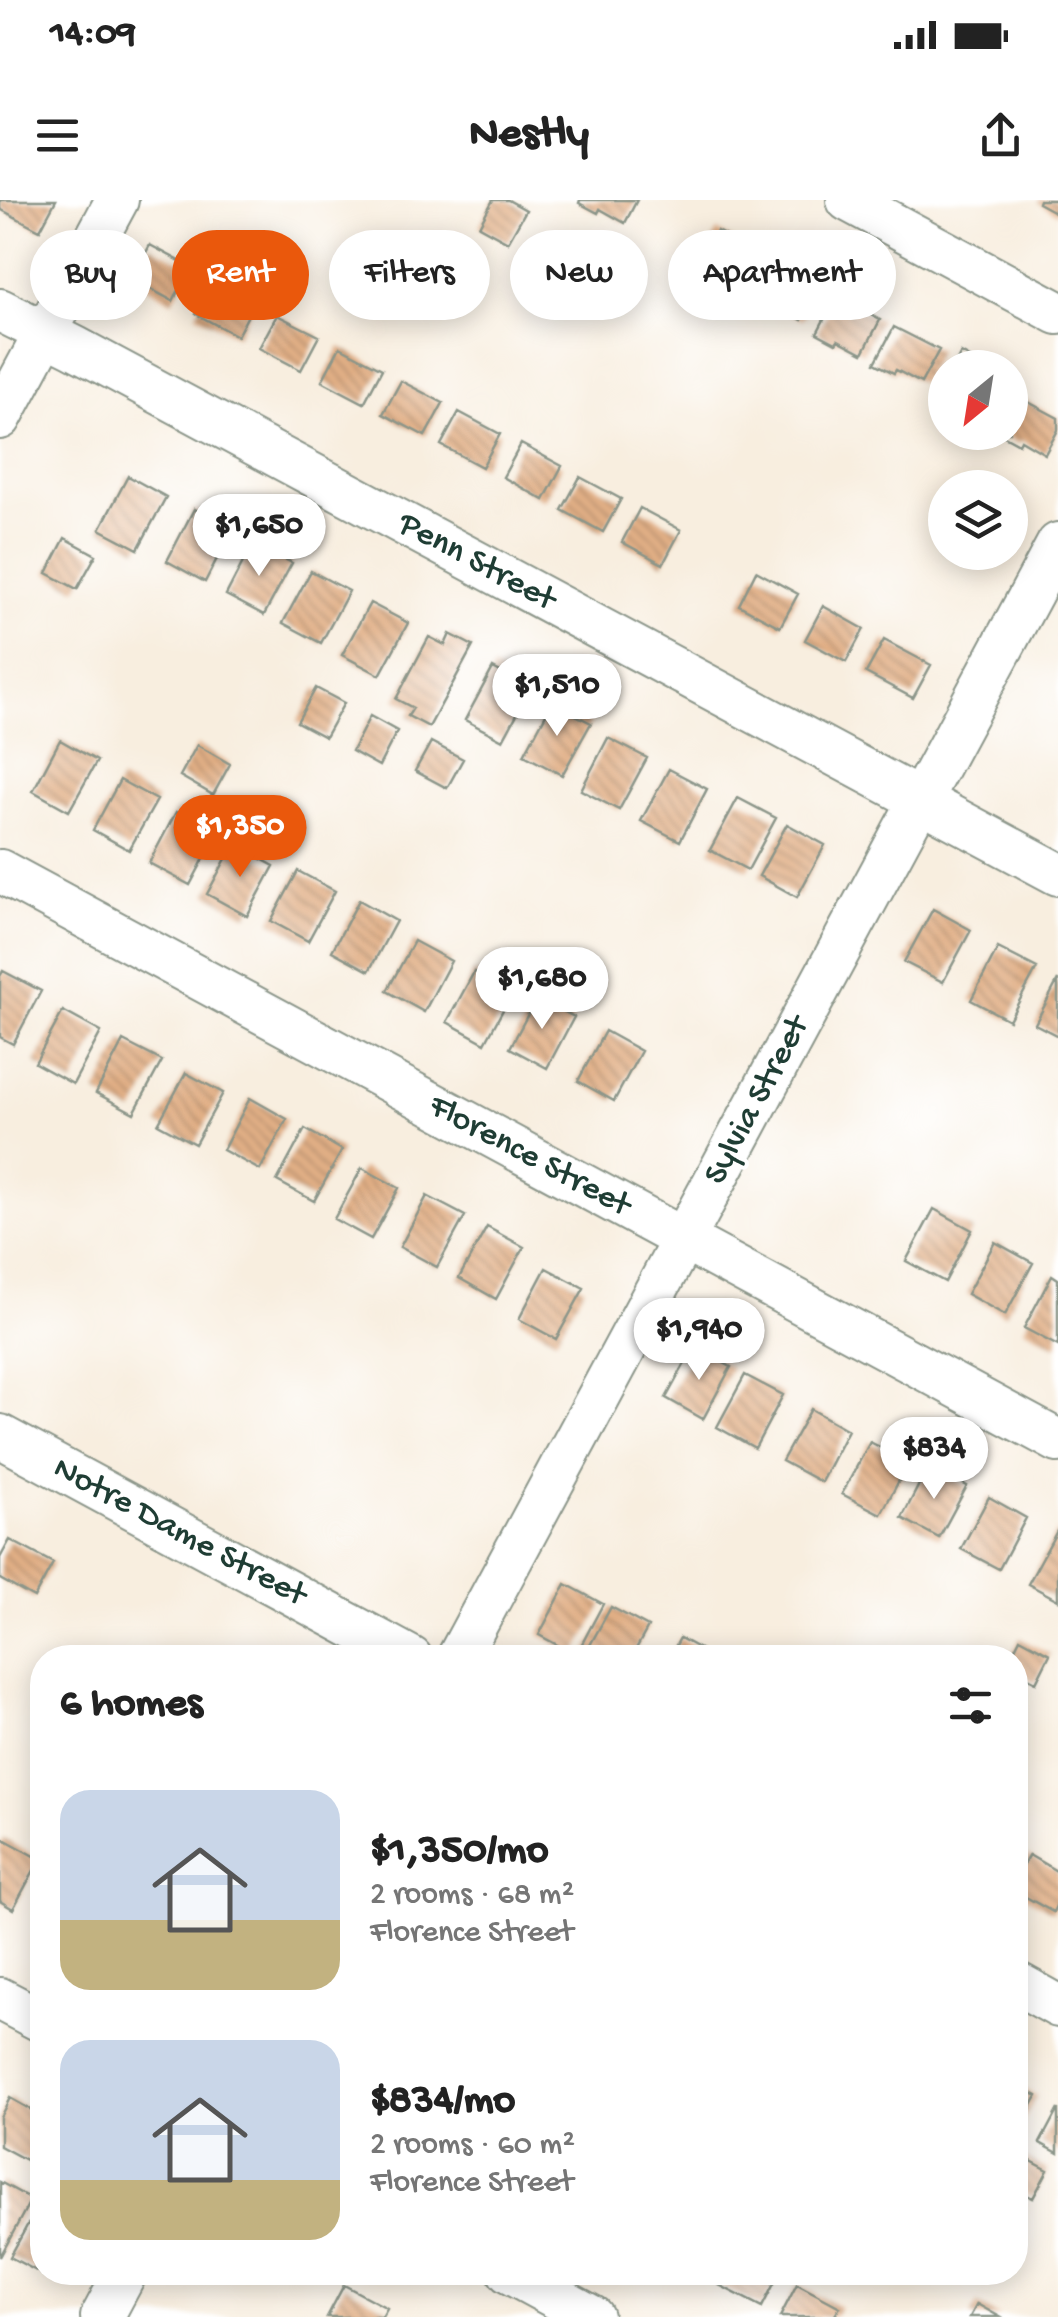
<!DOCTYPE html>
<meta charset="utf-8">
<style>
body{margin:0;font-family:"Gochi Hand",sans-serif;background:#f6f6f6;color:#222;height:100vh;display:flex;flex-direction:column;font-size:38px;white-space:nowrap}
*{box-sizing:border-box;margin:0}
p{font-size:32px;color:#767676}
.icon{flex:none;width:55px;height:55px;fill:none;stroke:currentColor;stroke-width:2;stroke-linecap:round;stroke-linejoin:round}
.map{position:relative;flex:1;overflow:hidden}
.side{position:absolute;left:30px;top:1445px;width:998px;height:640px;display:flex;flex-direction:column;background:#fff;border-radius:40px;box-shadow:0 5px 25px #0003}
.side>*{flex:none}
.guide{position:absolute;left:30px;top:30px;width:1000px;height:90px;display:flex;gap:20px}
.needle{width:65px;rotate:210deg}
.controls{position:absolute;left:928px;top:150px;display:grid;gap:20px}
.controls a{display:grid;place-items:center;width:100px;height:100px;border-radius:50%;background:#fff;box-shadow:0 5px 25px #0003;font-size:50px}
.price{position:absolute;translate:-50% -85px;padding:0 22px;border-radius:35px;background:#fff;color:#222;font-size:32px;line-height:65px;filter:drop-shadow(0 2px 5px #0008)}
.price::after{content:'';position:absolute;left:50%;top:60px;width:30px;height:22px;margin-left:-15px;background:inherit;clip-path:polygon(0 0,100% 0,50% 100%)}
.price.current{background:#ea580c;color:#fff}
ul{padding:0;list-style:none}
li{display:flex;align-items:center;gap:30px;height:250px;padding:0 30px}
li span{display:grid;place-items:center;flex:none;width:280px;height:200px;border-radius:30px;color:#555}
li>.icon{margin-inline-start:auto}
span .icon{width:120px;height:120px;fill:#fffc;stroke-width:1}
li b{font-size:42px}
h2{display:flex;justify-content:space-between;align-items:center;height:120px;padding:0 30px;font-size:42px}
.pill{padding:0 35px;border-radius:45px;background:#fff;box-shadow:0 5px 25px #0003;font-size:35px;line-height:90px}
.pill.current{background:#ea580c;color:#fff}
.status{display:flex;justify-content:space-between;align-items:center;height:70px;padding:0 50px;background:#fff;direction:ltr}
.status svg{height:28px;fill:currentColor}
header{display:flex;justify-content:space-between;align-items:center;height:130px;padding:0 30px;background:#fff;font-size:45px;font-weight:800}
.map>svg:first-child{display:block}
.building{fill:url(#building-back-hatch)}
.lines{fill:none;stroke-linecap:round;stroke-linejoin:round}
.minor-casing{stroke:#8c968a;stroke-width:46}
.minor{stroke:#fff;stroke-width:42}
.labels{text-anchor:middle;dominant-baseline:central;stroke-width:8;stroke-linejoin:round;paint-order:stroke}
.street-label{font-size:35px;fill:#1f3d34;stroke:#fff}
</style>
<div class="status"><b>14:09</b><svg viewBox="0 0 49 12"><path d="M0 12V9h3v3zM5 12V6h3v6zM10 12V3h3v9zM15 12V0h3v12zM26 1h20v11H26zM47 4h2v5h-2z"/></svg></div>
<header><svg class="icon" aria-label="menu" viewBox="0 0 24 24"><path d="M4 6h16M4 12h16M4 18h16"/></svg>Nestly<svg class="icon" aria-label="share" viewBox="0 0 24 24"><path d="M12 15V3M7 8l5-5 5 5M5 13v7h14v-7"/></svg></header>
<div class="map">
<svg width="1058" height="2117" viewBox="0 0 1058 2117">
<defs>
<pattern id="building-back-hatch" width="6" height="6" patternUnits="userSpaceOnUse" patternTransform="scale(2.5)"><rect width="6" height="6" fill="#e1af85"/><path d="M-1 5l2 2M0 0l6 6M5-1l2 2" fill="none" stroke="#b6906e"/></pattern>
</defs>
<rect width="100%" height="100%" fill="#fff"/>
<filter id="ink" filterUnits="userSpaceOnUse"><feTurbulence type="fractalNoise" baseFrequency=".01" numOctaves="2"/><feDisplacementMap in="SourceGraphic" scale="20" xChannelSelector="R" yChannelSelector="G"/><feConvolveMatrix kernelMatrix="1 2 1 2 8 2 1 2 1" color-interpolation-filters="sRGB"/></filter>
<filter id="wash" filterUnits="userSpaceOnUse"><feTurbulence type="fractalNoise" baseFrequency=".0048" numOctaves="4" result="noise"/><feDisplacementMap in="SourceGraphic" scale="40" xChannelSelector="R" yChannelSelector="G"/><feGaussianBlur stdDeviation="2.25" result="paint"/><feColorMatrix in="noise" values="0 0 0 0 0 0 0 0 0 0 0 0 0 0 0 0 0 1.4 0 .05"/><feComposite in="paint" operator="in"/></filter>
<g filter="url(#wash)">
<rect width="100%" height="100%" fill="#f8eedf"/>
<g id="blocks">
<!-- building -->
<path class="building" d="M0,0H56L40,30L0,9Z
M493,0H508L526,10L508,42L479,26Z
M580,0H637L625,23L600,9L598,13L579,3Z
M1039,0H1058V14L1038,3Z
M717,31L761,55L744,87L719,74L717,77L698,67Z
M150,45L191,67L173,101L132,79Z
M775,63L819,87L802,120L777,106L775,110L756,100Z
M214,80L255,102L237,136L196,114Z
M836,97L880,120L863,153L838,140L836,143L817,133Z
M277,115L319,136L301,170L259,148Z
M894,127L939,150L921,183L896,170L894,173L875,163Z
M340,147L382,169L364,203L322,181Z
M961,153L988,168H953Z
M401,181L443,203L425,236L383,214Z
M945,184V214L933,208Z
M1019,197L1058,218V230L1045,254L1021,240L1019,244L997,232H1010V213Z
M459,212L500,234L482,267L441,245Z
M521,244L562,266L544,300L503,277Z
M128,276L166,297L138,349L100,329Z
M580,277L621,299L603,332L562,310Z
M640,308L681,330L663,364L622,342Z
M194,309L232,329L205,382L167,361Z
M65,338L96,355L77,389L47,373Z
M253,343L292,363L264,415L226,395Z
M311,371L349,391L321,443L283,423Z
M756,371L798,394L780,427L739,405Z
M370,403L408,423L380,475L342,455Z
M823,406L864,429L846,462L805,440Z
M450,434L473,446L429,527L408,516L413,508L396,499L429,437L445,445Z
M884,440L931,465L913,498L866,473Z
M493,468L531,488L503,540L465,520Z
M316,488L344,503L325,537L297,522Z
M552,503L591,523L562,575L524,555Z
M370,516L397,531L379,566L352,551Z
M608,538L647,558L619,610L581,590Z
M60,540L97,561L69,611L33,591Z
M431,542L463,559L447,588L415,571Z
M197,545L230,564L213,595L180,576Z
M669,569L707,589L680,641L641,621Z
M120,580L157,600L129,650L93,630Z
M738,598L776,618L748,670L710,650Z
M176,612L217,634L190,685L149,663Z
M787,624L825,645L797,697L759,676Z
M234,644L274,666L247,716L207,694Z
M298,671L335,691L308,741L271,721Z
M359,700L396,721L369,771L332,751Z
M933,709L971,730L943,782L904,762Z
M414,741L451,761L424,812L387,791Z
M998,748L1037,768L1009,820L971,800Z
M3,771L41,791L13,844L0,837V776Z
M474,772L512,793L485,843L447,822Z
M1058,780V836L1035,824Z
M537,797L574,817L547,868L510,848Z
M63,811L101,832L73,884L35,863Z
M605,831L641,851L614,901L578,881Z
M123,841L162,861L134,913L96,893Z
M186,873L223,893L195,944L158,924Z
M250,898L287,919L260,970L223,950Z
M305,929L342,950L314,1001L277,981Z
M362,968L399,988L371,1039L334,1019Z
M427,996L465,1016L437,1067L400,1047Z
M934,1009L972,1030L945,1082L906,1061Z
M487,1027L524,1047L496,1099L459,1078Z
M995,1042L1033,1063L1005,1115L967,1094Z
M546,1068L584,1088L556,1139L519,1119Z
M1052,1075L1058,1079V1146L1024,1128Z
M694,1147L731,1167L703,1219L666,1198Z
M745,1175L783,1195L755,1248L717,1227Z
M811,1209L848,1230L821,1282L782,1261Z
M870,1242L909,1262L881,1314L842,1294Z
M929,1265L967,1286L939,1338L902,1318Z
M989,1297L1026,1318L999,1369L961,1349Z
M1058,1329V1400L1028,1384Z
M10,1340L53,1363L34,1398L0,1379V1358Z
M566,1384L603,1404L576,1455L539,1435Z
M611,1407L648,1427L631,1458H583Z
M680,1438L716,1458H669Z
M1020,1438L1050,1454L1036,1482L1015,1471V1458H1010Z
M4,1639L40,1659L13,1709L0,1701V1646Z
M1029,1655L1058,1672V1702L1053,1712L1015,1691V1679Z
M1015,1884L1037,1896L1018,1931L1015,1929Z
M10,1898L42,1916V1955L37,1966L0,1946V1917Z
M1058,1909V1953L1040,1943Z
M1018,1954L1048,1970L1033,1998L1015,1989V1959Z
M0,1982L31,1999L0,2057Z
M28,2024L42,2032V2074L10,2057Z
M726,2072H780L762,2107L719,2085Z
M797,2084L840,2107L834,2117H780Z
M344,2085L387,2108L382,2117H327Z
M977,2104L1000,2117H970Z"/>
</g>
</g>
<g filter="url(#ink)">
<use href="#blocks" fill-opacity="0" stroke="#8c968a" stroke-width="2.5"/>
<g class="lines">
<!-- minor casing -->
<g class="minor-casing">
<path id="minor" d="M848,0L1058,113
M0,110L74,147L1058,674
M0,218L117,0
M0,671L1058,1241
M0,1236L411,1458
M458,1458L1058,344
M1015,1782L1058,1806
M0,1799L42,1821
M509,2072L592,2117
M102,2117L126,2072"/>
</g>
<!-- minor -->
<use href="#minor" class="minor"/>
</g>
</g>
<g class="labels">
<!-- street labels -->
<g class="street-label">
<text transform="translate(476 363) rotate(28)">Penn Street</text>
<text transform="translate(758 901) rotate(-62)">Sylvia Street</text>
<text transform="translate(529 957) rotate(28)">Florence Street</text>
<text transform="translate(179 1333) rotate(28)">Notre Dame Street</text>
</g>
</g>
</svg>
<div class="controls">
<a><svg class="needle" viewBox="-14 -14 28 28"><path d="M0-13l5 13h-10z" fill="#e53935"/><path d="M0 13l5-13h-10z" fill="#767676"/></svg></a>
<a><svg class="icon" aria-label="layers" viewBox="0 0 24 24"><path d="M12 4l9 5-9 5-9-5zM3 14l9 5 9-5"/></svg></a>
</div>
<b class="price" style="left:259px;top:379px">$1,650</b>
<b class="price" style="left:557px;top:539px">$1,510</b>
<b class="price current" style="left:240px;top:680px">$1,350</b>
<b class="price" style="left:542px;top:832px">$1,680</b>
<b class="price" style="left:699px;top:1183px">$1,940</b>
<b class="price" style="left:934px;top:1302px">$834</b>
<div class="guide">
<a class="pill">Buy</a>
<a class="pill current">Rent</a>
<a class="pill">Filters</a>
<a class="pill">New</a>
<a class="pill">Apartment</a>
</div>
<section class="side">
<h2>6 homes<svg class="icon" aria-label="filters" viewBox="0 0 24 24"><path d="M4 7h16M4 17h16"/><circle cx="9" cy="7" r="2"/><circle cx="15" cy="17" r="2"/></svg></h2>
<ul>
<li><span style="background:linear-gradient(#c9d6e8 65%,#c2b280 0)"><svg class="icon" aria-label="home" viewBox="0 0 24 24"><path d="M3 11l9-7 9 7M6 9v11h12V9"/></svg></span><div><b>$1,350/mo</b><p>2 rooms · 68 m²</p><p>Florence Street</p></div></li>
<li><span style="background:linear-gradient(#c9d6e8 70%,#c2b280 0)"><svg class="icon" aria-label="home" viewBox="0 0 24 24"><path d="M3 11l9-7 9 7M6 9v11h12V9"/></svg></span><div><b>$834/mo</b><p>2 rooms · 60 m²</p><p>Florence Street</p></div></li>
</ul>
</section>
</div>
